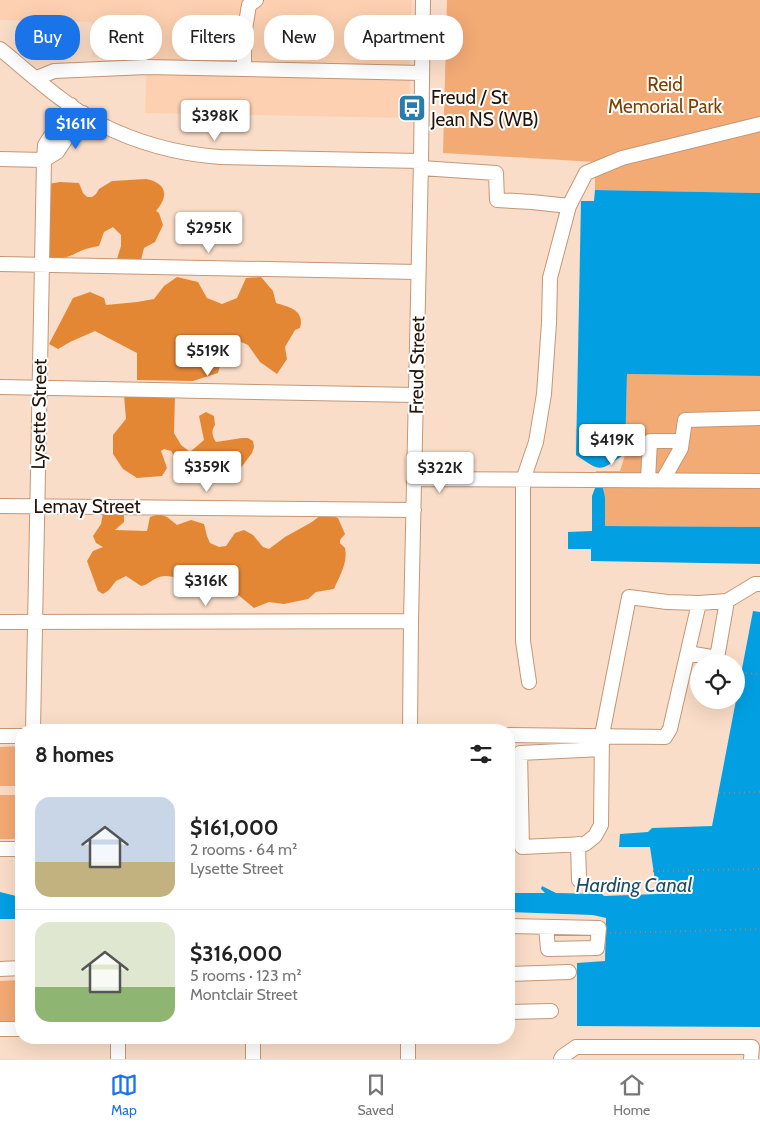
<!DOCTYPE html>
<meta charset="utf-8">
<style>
body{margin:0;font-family:Cabin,sans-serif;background:#f2f2f2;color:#222;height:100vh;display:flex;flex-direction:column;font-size:19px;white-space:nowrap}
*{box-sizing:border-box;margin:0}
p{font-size:16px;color:#767676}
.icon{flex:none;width:28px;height:28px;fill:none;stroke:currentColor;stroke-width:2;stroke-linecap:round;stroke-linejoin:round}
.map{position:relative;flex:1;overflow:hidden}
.drawer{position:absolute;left:15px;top:724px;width:500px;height:320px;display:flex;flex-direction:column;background:#fff;border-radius:20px;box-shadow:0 5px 20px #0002}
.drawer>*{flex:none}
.guide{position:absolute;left:15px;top:15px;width:500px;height:45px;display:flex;gap:10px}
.buttons{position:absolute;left:690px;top:654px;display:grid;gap:10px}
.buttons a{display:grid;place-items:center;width:55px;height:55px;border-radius:50%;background:#fff;box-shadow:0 5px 20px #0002;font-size:25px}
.price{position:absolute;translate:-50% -42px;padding:0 11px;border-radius:5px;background:#fff;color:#222;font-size:16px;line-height:32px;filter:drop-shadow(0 1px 2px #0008)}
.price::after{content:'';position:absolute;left:50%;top:30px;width:15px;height:11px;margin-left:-8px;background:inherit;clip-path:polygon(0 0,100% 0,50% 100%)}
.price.current{background:#1a73e8;color:#fff}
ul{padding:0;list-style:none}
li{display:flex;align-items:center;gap:15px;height:125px;padding:0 20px}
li+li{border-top:1px solid #e0e0e0}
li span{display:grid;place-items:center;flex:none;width:140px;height:100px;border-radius:15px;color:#555}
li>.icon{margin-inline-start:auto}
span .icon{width:60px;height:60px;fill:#fffc;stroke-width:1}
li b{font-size:21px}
h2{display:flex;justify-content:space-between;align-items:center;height:60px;padding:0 20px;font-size:21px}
.pill{padding:0 18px;border-radius:20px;background:#fff;box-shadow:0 5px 20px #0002;font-size:18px;line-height:45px}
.pill.current{background:#1a73e8;color:#fff}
.tabs{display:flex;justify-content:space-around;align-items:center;height:70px;border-top:1px solid #e0e0e0;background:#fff;font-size:14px;color:#767676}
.tabs a{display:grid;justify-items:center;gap:2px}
.tabs .current{color:#1a73e8}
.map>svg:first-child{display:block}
.built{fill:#fcd0b0}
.green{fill:#f3ab75}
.forest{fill:#e48735}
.water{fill:#02a0e3}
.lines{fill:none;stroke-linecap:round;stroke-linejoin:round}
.minor-casing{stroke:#c49675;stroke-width:16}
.path{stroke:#9e8675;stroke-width:2;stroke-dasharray:1 4;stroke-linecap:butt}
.minor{stroke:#fff;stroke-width:14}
.labels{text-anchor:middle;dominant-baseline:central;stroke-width:4;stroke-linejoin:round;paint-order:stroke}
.park-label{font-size:19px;fill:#7c4000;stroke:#fff}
.poi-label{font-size:19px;fill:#241306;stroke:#fff;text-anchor:start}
.street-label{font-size:19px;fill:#241306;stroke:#fff}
.water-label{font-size:20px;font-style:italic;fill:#1c4e6a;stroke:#fff}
</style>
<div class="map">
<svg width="760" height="1059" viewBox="0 0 760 1059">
<rect width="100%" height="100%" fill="#faddc8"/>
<!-- built -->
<path class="built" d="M0,0H412L409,118L145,113L147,59L92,57V22L0,20Z"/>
<!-- green -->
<path class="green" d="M447,0H760V193L595,190V162L443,153Z
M627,374L760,376V527L605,526V497L603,488H595L596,471H620L625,455Z
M21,746V786H0V747Z
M0,795H21V839H0Z
M21,980V1024H0V981Z"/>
<!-- forest -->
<path class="forest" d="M146,179C167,183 169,196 156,211L159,213L163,225L155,242L144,248L141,260L117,259L121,246V235L113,227L104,232L99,246C93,247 88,248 83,250C72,255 61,262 48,256V184L60,182L79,183L83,193L87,197H92L96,194L99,189L112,181Z
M177,277L198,282L207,298L222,304L237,298L246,278L261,277L273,291L276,303C289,307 305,310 300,328L295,330L285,347L287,359L277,374L260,362L248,345L241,342L234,343L228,346L224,351L218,373L193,381L137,380V353L95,331L70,342L58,349L49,344L73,298L90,292L104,298L106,305L137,302L154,299L164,286Z
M124,395L175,396L174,433L181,445L190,452L204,440L199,416L206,412L214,416L215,425C211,431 212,436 216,442L242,438H248L253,441L254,447L252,453L234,477L225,480L209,479L199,474L191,467L178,463L171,451L164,449L161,451L167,468L162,476L137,478L123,469L113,454V435L126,419Z
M103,513H124V522L115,530L147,531L150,517L159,514L167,517L177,525L191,520L204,524L207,536L210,543L219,547L226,546L235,533L244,530L253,535L263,547L269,549L285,537L312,522L321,515H330L338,518L345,534L340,540V543L345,548C348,563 340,575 334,589L316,592L308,599L284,604L269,602L254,608L237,594L225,582L219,580L212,583L207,594L196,595L189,588L186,581C176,577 164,573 155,579C149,582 147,585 141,586L126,576L116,581L109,590L103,594L98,591L87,561L93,551L103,547L96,543L93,536L101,524Z"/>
<!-- water -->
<path class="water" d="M595,190L760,193V376L627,374L625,455H623C599,472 601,472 576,455L581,201H594Z
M595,488H603L605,497V526L760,527V564L591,561V549H568V532L592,531V496Z
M753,611L760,612V1027L577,1026V963L605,961L606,918L593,915L509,912V893H545L541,889L542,886L556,893L602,894L604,896L657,894L650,847H619L620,834L648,832L652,828L712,826Z
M0,892L16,896V898H21V919H0Z"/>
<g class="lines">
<!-- minor casing -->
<g class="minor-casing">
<path id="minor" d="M0,49C31,74 63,104 98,123C137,143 177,154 220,157L421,161
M244,69L422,73
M37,78L54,71L147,67L244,69V35L249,5L256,0
M0,159L44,160
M44,160L57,152L83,113
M421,168L496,173L497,200L532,202L569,206
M0,264L418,272
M0,387L416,395
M415,479L760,481
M648,480L650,441H682
M663,480L681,448L685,420L760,418
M0,506L414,510
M0,622L411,621
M688,653L717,658L727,601
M529,682L523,641V480L536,442L544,394L549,323L550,278L569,206L586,173L622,158L760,124
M33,730L44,160L45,145L71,105
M410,730L411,621L421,161L423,0
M509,735L665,737L670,729L699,603L727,601L755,584H760
M0,736H21
M602,749L520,753L522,847L585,844L595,836L601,825L602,735L629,597L667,602L699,603
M578,844L579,880
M0,849H21
M509,926L599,928L597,948L548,949L546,927
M0,969L21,968
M509,974L569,972
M509,1012L551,1011
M0,1029H21
M253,1038V1059
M118,1059V1038
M408,1059V1038
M561,1059L563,1056L576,1047H752L751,1059"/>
</g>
<!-- path -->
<path class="path" d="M741,673L760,674
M719,793L760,792
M653,871L760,869
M610,933L760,929"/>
<!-- minor -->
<use href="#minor" class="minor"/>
</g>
<!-- icons -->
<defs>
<g id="bus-square" transform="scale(1.4375)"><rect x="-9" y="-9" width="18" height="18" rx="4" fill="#277dac" stroke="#fff"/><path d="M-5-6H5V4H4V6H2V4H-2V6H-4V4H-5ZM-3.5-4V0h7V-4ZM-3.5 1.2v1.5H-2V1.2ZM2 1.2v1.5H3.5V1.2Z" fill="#fff"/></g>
</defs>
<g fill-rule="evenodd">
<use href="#bus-square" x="412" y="108"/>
</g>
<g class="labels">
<!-- park labels -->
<g class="park-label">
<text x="665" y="84">Reid<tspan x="665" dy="22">Memorial Park</tspan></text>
</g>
<!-- poi labels -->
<g class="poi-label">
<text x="431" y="97">Freud / St<tspan x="431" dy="22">Jean NS (WB)</tspan></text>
</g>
<!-- street labels -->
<g class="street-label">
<text transform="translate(417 365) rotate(-89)">Freud Street</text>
<text transform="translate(39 414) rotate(-89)">Lysette Street</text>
<text x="87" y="506">Lemay Street</text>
</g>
<!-- water labels -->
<g class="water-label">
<text x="634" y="885">Harding Canal</text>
</g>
</g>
</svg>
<div class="buttons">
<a><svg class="icon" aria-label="locate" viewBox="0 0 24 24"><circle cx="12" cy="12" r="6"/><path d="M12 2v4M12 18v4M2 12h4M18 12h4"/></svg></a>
</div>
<b class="price" style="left:215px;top:142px">$398K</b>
<b class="price current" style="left:76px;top:150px">$161K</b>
<b class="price" style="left:209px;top:254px">$295K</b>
<b class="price" style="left:208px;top:377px">$519K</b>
<b class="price" style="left:612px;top:466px">$419K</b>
<b class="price" style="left:207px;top:493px">$359K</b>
<b class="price" style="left:440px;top:494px">$322K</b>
<b class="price" style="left:206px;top:607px">$316K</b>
<div class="guide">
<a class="pill current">Buy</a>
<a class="pill">Rent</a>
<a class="pill">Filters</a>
<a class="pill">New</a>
<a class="pill">Apartment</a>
</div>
<section class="drawer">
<h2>8 homes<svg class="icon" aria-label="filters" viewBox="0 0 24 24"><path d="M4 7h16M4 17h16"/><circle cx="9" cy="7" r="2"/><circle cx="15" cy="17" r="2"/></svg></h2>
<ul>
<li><span style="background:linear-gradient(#c9d6e8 65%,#c2b280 0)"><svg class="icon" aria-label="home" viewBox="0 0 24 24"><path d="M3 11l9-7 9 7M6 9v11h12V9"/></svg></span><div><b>$161,000</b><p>2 rooms · 64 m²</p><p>Lysette Street</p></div></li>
<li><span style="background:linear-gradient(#dfe7d0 65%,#8fb573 0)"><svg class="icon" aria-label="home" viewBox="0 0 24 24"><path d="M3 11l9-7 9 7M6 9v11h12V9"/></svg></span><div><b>$316,000</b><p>5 rooms · 123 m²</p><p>Montclair Street</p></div></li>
</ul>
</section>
</div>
<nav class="tabs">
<a class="current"><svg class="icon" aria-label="map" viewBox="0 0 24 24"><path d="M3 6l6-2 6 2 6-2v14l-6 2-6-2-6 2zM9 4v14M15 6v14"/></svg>Map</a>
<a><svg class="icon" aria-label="saved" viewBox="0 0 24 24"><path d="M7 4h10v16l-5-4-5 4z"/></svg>Saved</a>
<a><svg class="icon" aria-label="home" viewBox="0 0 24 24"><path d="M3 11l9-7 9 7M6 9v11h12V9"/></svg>Home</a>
</nav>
